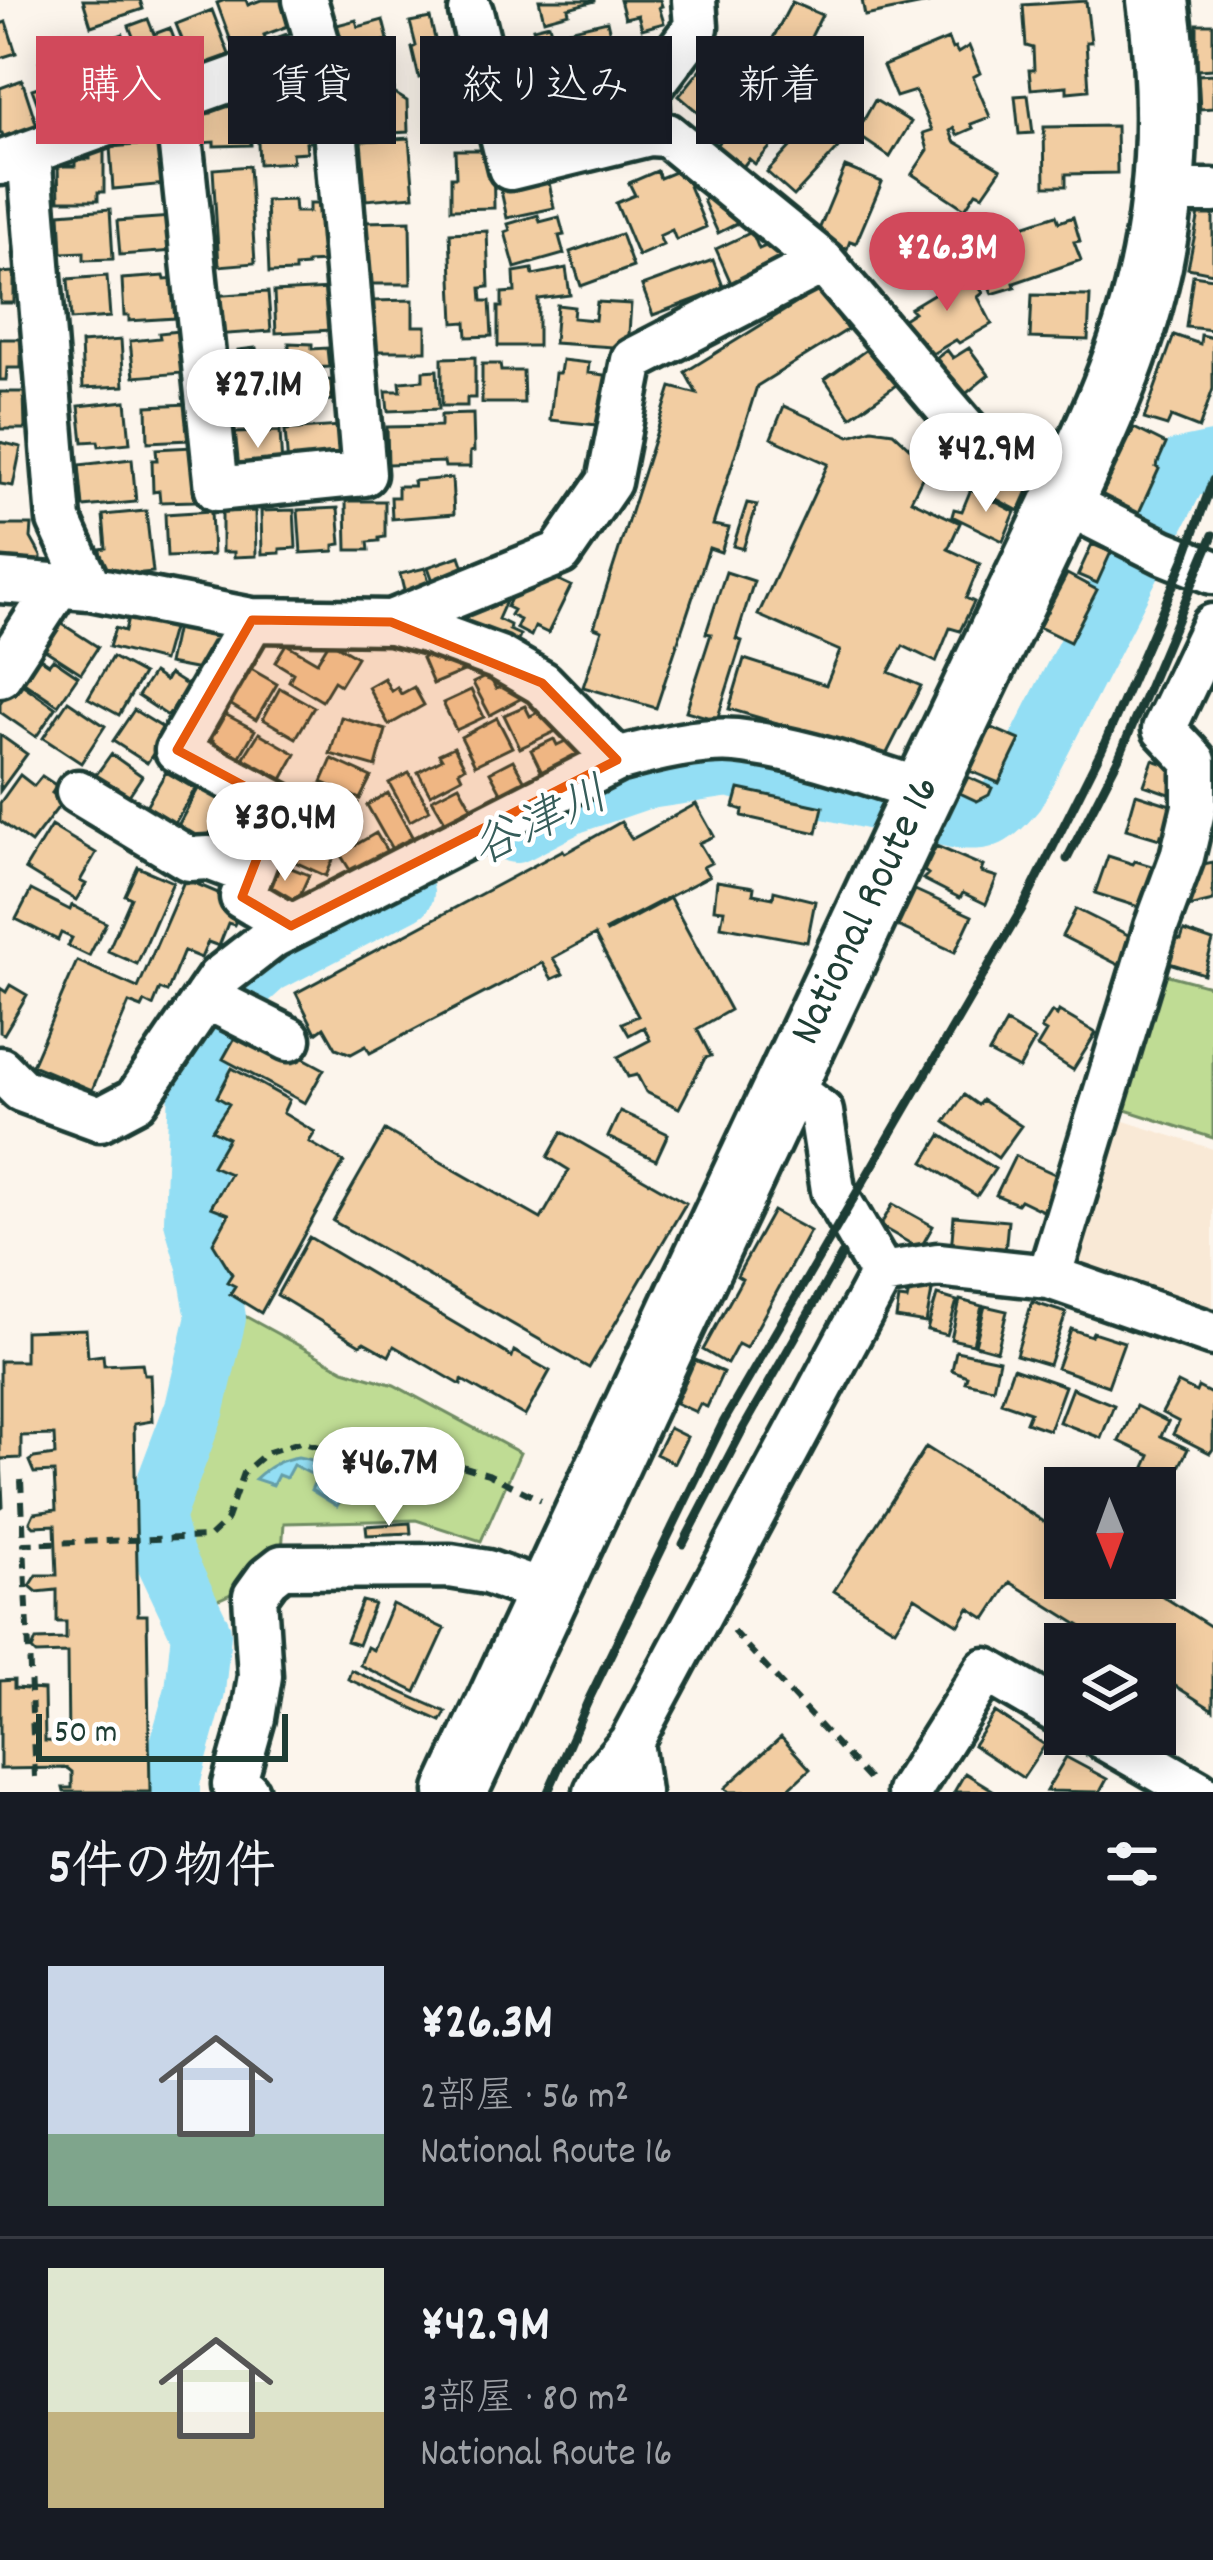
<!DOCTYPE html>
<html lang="ja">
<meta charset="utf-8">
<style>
body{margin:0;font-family:Dekko,"Klee One",sans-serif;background:#242831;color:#f1f3f6;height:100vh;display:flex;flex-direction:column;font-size:45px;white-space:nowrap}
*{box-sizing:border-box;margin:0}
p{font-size:39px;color:#9ea1a6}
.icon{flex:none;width:66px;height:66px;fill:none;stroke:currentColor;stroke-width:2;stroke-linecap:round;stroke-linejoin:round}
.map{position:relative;height:1792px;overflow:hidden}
.sheet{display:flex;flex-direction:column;background:#171b24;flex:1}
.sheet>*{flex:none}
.hud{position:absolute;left:36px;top:36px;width:1143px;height:108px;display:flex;gap:24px}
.needle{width:78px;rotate:179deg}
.tools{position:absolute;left:1044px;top:1467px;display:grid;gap:24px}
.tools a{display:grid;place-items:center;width:132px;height:132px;border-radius:0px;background:#171b24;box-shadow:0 6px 30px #0003;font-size:60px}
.scale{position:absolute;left:36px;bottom:30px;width:252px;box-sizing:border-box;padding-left:12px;border:6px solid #1f3d34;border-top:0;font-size:33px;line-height:42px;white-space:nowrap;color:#1f3d34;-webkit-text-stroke:9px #fff;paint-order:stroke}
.price{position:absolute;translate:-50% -102px;padding:0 27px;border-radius:42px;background:#fff;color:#222;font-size:39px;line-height:78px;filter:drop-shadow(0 3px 6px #0008)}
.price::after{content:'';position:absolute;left:50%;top:72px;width:36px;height:27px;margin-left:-18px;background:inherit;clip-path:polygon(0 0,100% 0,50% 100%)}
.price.on{background:#d1495b;color:#fff}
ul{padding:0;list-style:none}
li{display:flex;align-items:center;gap:36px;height:300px;padding:0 48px}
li+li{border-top:3px solid #363941}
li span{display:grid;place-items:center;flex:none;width:336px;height:240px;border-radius:0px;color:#555}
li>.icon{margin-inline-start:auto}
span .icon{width:144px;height:144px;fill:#fffc;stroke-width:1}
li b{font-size:51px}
h2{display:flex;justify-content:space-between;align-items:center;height:144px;padding:0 48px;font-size:51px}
.pill{padding:0 42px;border-radius:0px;background:#171b24;box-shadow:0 6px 30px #0003;font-size:42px;line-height:108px}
.pill.on{background:#d1495b;color:#fff}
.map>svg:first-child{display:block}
.built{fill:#f9e9d6}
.green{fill:#bfdc94;stroke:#6f8c64;stroke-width:3}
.water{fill:#93def4;stroke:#659ea7;stroke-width:3}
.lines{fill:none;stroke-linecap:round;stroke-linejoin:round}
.river{stroke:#93def4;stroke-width:60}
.building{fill:#f2cda2;stroke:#1f3d34;stroke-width:3}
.minor-casing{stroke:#1f3d34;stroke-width:51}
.highway-casing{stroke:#1f3d34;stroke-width:69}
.path{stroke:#1f3d34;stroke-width:6;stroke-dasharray:12 9;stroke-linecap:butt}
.minor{stroke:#fff;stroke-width:42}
.highway{stroke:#fff;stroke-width:60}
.rail{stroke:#1f3d34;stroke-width:9}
.marked{fill:#e8590c;fill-opacity:0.2;stroke:#e8590c;stroke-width:9;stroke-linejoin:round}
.labels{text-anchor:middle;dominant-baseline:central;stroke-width:9;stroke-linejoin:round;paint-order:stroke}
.street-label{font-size:45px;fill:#1f3d34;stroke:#fff}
.water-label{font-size:48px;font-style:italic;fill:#365d5a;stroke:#fff}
</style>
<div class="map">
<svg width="1213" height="1792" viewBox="0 0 1213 1792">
<rect width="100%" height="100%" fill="#fcf5ec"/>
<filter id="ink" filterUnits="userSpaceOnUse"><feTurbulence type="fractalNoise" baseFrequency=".00833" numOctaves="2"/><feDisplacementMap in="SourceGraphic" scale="24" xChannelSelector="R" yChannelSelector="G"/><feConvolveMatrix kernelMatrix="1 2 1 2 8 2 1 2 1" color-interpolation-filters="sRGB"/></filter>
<g filter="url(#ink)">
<!-- built -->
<path class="built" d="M1108,1116L1213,1149V1318L1091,1277L1064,1250Z"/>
<!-- green -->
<path class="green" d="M1157,972L1213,987V1138L1116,1107Z
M232,1309L344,1370L394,1385L520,1453L481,1541L416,1520L284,1523L282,1551L266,1556L235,1592L206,1605L196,1589L165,1518L207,1407Z"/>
<!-- water -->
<path class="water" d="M298,1457L312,1460L352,1482L337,1506L311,1490L317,1477L293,1465L286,1478L278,1475L273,1485L255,1479C269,1466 280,1460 298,1457Z"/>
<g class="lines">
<!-- river -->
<path class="river" d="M515,833L571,804L641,780L728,767L954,818C987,823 994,817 1015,792L1180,469L1213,462
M170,1792V1781L195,1691L201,1633L164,1555L154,1517L195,1408L216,1318L207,1265L194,1220L200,1061L213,1025L236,991L266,964L404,892"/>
</g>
<!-- building -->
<path class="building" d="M83,0H140L143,9L91,26Z
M225,0H246L248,5L261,0H281L291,25L264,35L267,43L236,55L217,3Z
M539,0H595V1L568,8L569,13L544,20Z
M620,0H660L662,6L659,7L664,23L642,29L638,15L625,18Z
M862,0H932L933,2L865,16Z
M1086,1L1091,42H1086L1089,90L1067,92V86L1031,89L1029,70H1034L1033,48L1026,46L1023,5Z
M792,2L822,15L795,69L764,55Z
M212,10L230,57L194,70L176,24Z
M430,18L436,43L462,37L468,67L419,78L412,48L416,46L410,22Z
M148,19L154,34L170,28L187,73L152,86L129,26Z
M356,20L358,27L383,20L388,40L384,41L391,66L348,78L333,26Z
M607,21L615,56L605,59L606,65L570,74L560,32Z
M6,22L16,53L0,58V24Z
M549,24L562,74L505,88L497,57L524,51L521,42L536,39L533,28Z
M1197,24H1213V69L1197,70Z
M123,34L137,71L126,74L132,89L108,98L88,47Z
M948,39L952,49L955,48L958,53L969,46L980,73L973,77L990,117L971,124L973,128L957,135L954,128L950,131L954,141L1001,169L983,195L976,192L965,209L912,174L928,150L923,133L932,130L915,91L896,97L883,66Z
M81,47L101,101L60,116L58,110L42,116L32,89L47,84L39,62Z
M714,53L745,78L708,121L679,96Z
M614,74L624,119L584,127L574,82Z
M1213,74V108L1200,109L1198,75Z
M22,80L38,129L5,140L2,133H0V88Z
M470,84L486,124L459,130L458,125L446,128L443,114L434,115L429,94Z
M394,89V93L407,101L408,132L357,135L355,91Z
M765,91L782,107L786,102L799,115L755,164L749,159L742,168L716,145Z
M533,92L535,100L564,92L577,139L521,144L508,99Z
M1028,95L1033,133L1019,134L1015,96Z
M278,100V107L312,105L313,142H306L307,152L292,153L293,162L259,164L256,101Z
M875,100L911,122L890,157L856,134Z
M249,106L251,145L214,146V142L201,143L200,113H211V107Z
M814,114L844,142L794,196L767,172L794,143L790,139Z
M1116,126L1117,173L1066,174V186H1045L1044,127Z
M409,138L414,196L366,200L361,141Z
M164,143L167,184L113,189L110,147Z
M455,150H493L494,208L451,209V177H456Z
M104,151V192H98V200H59L58,166H75V159H90V152Z
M249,166L255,263L219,266L213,169Z
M845,167L882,182L856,243L850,241L847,249L816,237Z
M682,169L706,227L676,240L672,230L659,236L663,245L638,256L616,203L635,195L629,183L657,171L660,178Z
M548,177L554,208L507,218L500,186Z
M714,193L724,194L740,222L718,233L703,200Z
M294,200L295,212H309V204H324L326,262L307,263V266L295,267V272L269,273L266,201Z
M1213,208V273L1188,268L1200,209Z
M110,209L113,259L84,260V252L62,253L60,213Z
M538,215L540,222L559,217L564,235L559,236L564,254L515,268L505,232L510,230L508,224Z
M1056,215L1059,222L1073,217L1080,241L1074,242L1081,260L1014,283L1015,287L992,294L978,253L1002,245L999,234Z
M171,217L174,251L120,255L117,221Z
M410,221L411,284H369L368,251H363V222Z
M487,231L489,287L481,288L482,301H490L492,336L467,337L466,322L454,323L450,233Z
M752,232L759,249L782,239L795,266L735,292L716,249Z
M621,234L633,267L581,286L570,252Z
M713,260L724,289L653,315L642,286Z
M962,262L983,293L978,297L992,324L959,343L956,340L922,360L900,321L914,312L910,308L945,287L939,277Z
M566,268L570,295L538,299V346H498V307H502V293L515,292L514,272L532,269L533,275Z
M14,272V303H0V273Z
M1193,275L1213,278V330L1186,327Z
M107,276L110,317L71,320L68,279Z
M164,276L165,280L178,279L180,306H175V318L129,321V316H124L122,279Z
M821,288L847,330L757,386L713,525L729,528L721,552L709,548L656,708L583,687L602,630L594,627L671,387L697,394L685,372Z
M330,289L332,330L276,333L274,292Z
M268,292L271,331L213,335L210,296Z
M1032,295L1090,296L1088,340L1030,338Z
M413,300V326H426V351H374L373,301Z
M597,302L631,304L628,348L554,343L557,305L574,307L573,318L595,320Z
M179,331L183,373L134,377L130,341L160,338L159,333Z
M1174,335L1200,344L1201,335L1213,338V389L1199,428L1171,417L1167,426L1144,419Z
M0,339H21V368H7L6,380H0Z
M121,340L124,386L83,388L81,343Z
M289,343L312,344V349L327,348L329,367L277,370L276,351H289Z
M873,345L899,383L851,417L825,379Z
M256,348L257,353H272L273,372L222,375L220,356L238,355V350Z
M969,348L989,375L962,397L933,361L947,350L953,358Z
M475,357V398H467V406H442V358Z
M562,360L589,363L588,373L613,376L607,426L550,420L555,373H560Z
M482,364H500L501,371H523L524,403H482Z
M437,370L439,409L388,411L386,391H401L400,382L423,380V371Z
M316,375V381L331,380L332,400L280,402L279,384L294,383V376Z
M259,381L260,386H275L276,405L224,408L223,389L241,388L240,382Z
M0,392H24L25,429H0Z
M126,401L130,443L99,446L98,441L83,442L79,406Z
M188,404L189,440L148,442L147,406Z
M784,406L850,436L872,429L893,432L911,449L917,468L926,470L911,500L960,523L948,549L980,564L966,598L974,602L960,631L950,628L936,662L903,646L889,672L921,686L884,759L829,738L729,709L744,659L826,685L840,651L758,615L828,464L771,438Z
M473,414L474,451L470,452V467H445L444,462L388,464L387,427L441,426V415Z
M340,426L342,462L288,466L285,430Z
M1134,428L1166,444L1156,467L1159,469L1136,519L1099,501Z
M280,431L282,468L237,471L235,433Z
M0,442L21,447L13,486L0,484Z
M959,445L980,452L969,484L947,477Z
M193,447L195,501L160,502L159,491L153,492L152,460H157L156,449Z
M986,453L1042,459L1019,511L970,485Z
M132,459L136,502L83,507L79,465Z
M452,478L454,514L392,519L391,497H398V486H414L413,481Z
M971,489L1015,512L1003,541L952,516L954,509L962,511Z
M346,501H385V537L379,538V541L368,542L369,550H347Z
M747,503L757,505L743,549L733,546Z
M338,508L341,544L334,545V551L301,553L298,510Z
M294,510L296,548L280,549V553L262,554L261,511Z
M146,511L153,572L112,576L111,569H102L100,549L106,548L103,515Z
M211,511L213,555L167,557L165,514Z
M255,511L256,556L234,557V552H222V512Z
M0,525H32L31,538L41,556V566L0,565Z
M1092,544L1111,552L1097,583L1078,575Z
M460,556L469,582L437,592L428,567Z
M425,568L433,596L407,603L400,574Z
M726,572L754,581L736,639L742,641L717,720L686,711L711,634L706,633Z
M1067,574L1097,590L1070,642L1039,627Z
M528,575L545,583L548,575L571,586L548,633L535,627L531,636L516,628L520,620L510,615L513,610L507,607L521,576Z
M489,594L506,601L498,619L510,625L509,630L520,635L516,646L447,623Z
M129,614L173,625L163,661L109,647L115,628L125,631Z
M56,620L98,647L81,673L39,646Z
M176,626L219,634L215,655L205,671L168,664Z
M330,641L357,657L340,685L334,681L322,701L289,681L293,673L275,662L286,644L317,662Z
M436,652L441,663L457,656L464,671L433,684L422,658Z
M34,654L49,664L53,659L78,676L58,705L18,678Z
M112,657L143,674L119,715L88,698Z
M244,665L277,684L256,720L223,700Z
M153,673L165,681L169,674L188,686L168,716L138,696Z
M489,675L496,689L515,680L524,697L490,715L473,683Z
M384,678L391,691L397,687L401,694L414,687L424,705L389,725L368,687Z
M16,680L56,708L36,737L0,712V703Z
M280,688L314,707L296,738L263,719Z
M471,690L484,717L456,730L443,703Z
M68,701L105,726L81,763L43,738Z
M525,706L530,716L549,707L560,729L520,748L504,715Z
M134,710L168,731L147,763L113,741Z
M221,712L255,730L235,765L207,750L213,740L208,737Z
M341,717L386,730L376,767L330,754Z
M497,718L512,747L475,765L461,737Z
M990,727L1020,740L999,783L970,771Z
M259,733L296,754L280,783L239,765Z
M0,735L27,754L0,791Z
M574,737L585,760L545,779L531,750L554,739L557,745Z
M454,747L465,767L459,771L462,777L430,794L418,772L442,759L439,754Z
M111,754L142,776L126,800L94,778Z
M332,759L371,777L360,799L322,782Z
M513,760L528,787L505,800L490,772Z
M1153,760L1180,769L1178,797L1144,785Z
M166,772L195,789L172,828L143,811Z
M409,773L430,810L410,821L389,783Z
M20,775L34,786L42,776L57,786L52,793L63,801L31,843L0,821V803Z
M968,777L992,788L989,795L977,801L960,793Z
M319,785L358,803L348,825L309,808Z
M459,785L475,814L449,828L432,799Z
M199,787L227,803L204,844L174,833Z
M739,789L823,807L817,833L742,816L743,810L734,807Z
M388,793L414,840L393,851L367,805Z
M1136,794L1177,807L1167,837L1161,835L1160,839L1126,829Z
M235,800L262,814L245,857L214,842Z
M696,804L714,836L699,843L711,863L703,867L709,876L606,930L607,932L670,898L730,1010L697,1029L711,1056L705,1058L679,1108L646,1092L637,1075L628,1077L618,1057L650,1040L644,1027L629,1035L622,1023L638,1016L595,935L553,958L563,974L552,979L542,963L370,1053L366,1046L351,1054L336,1048L324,1027L316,1033L296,993L563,850L565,853L621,822L632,839Z
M312,813L348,829L338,852L302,836Z
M51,826L96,853L80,881L86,884L76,900L25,869Z
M376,833L389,855L353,875L340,854Z
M291,836L335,855L326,876L282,856Z
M936,846L983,866L981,872L997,877L986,904L963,893L960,898L923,879L928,874L924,871Z
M1108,856L1133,864L1135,861L1155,867L1142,908L1095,893Z
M276,862L309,875L295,906L259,891Z
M1213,862V901L1184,908L1180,892L1194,888L1189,867Z
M138,867L173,882L137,964L108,951L131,898L125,895Z
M185,879L230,898L240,911L234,925L228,923L219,946L208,942L201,958L184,951L167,992L160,989L153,1006L145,1002L142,1008L129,1003L92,1090L32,1065L77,961L138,988Z
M717,881L754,887L753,894L773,898L774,891L815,901L807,942L721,926L724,910L714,909Z
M31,890L70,910L72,905L106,923L89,956L68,946L72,938L61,933L58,940L16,919Z
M915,890L972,916L955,952L898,926Z
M1076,909L1136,939L1121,966L1062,936Z
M1184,931L1213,941L1204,974L1166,962L1174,938L1181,940Z
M10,985L27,995L4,1034L0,1032V988L6,992Z
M1059,1011L1096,1033L1073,1070L1037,1047L1046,1032L1041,1029L1052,1012L1057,1016Z
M1006,1023L1035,1040L1019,1069L989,1053Z
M242,1025L324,1069L305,1103L223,1059Z
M232,1068L289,1100L283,1113L315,1132L309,1142L344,1162L261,1313L230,1294L235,1286L227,1282L232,1274L213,1243L229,1214L211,1207L230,1174L212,1166L228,1138L212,1130L229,1104L217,1097Z
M964,1095L978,1105L982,1100L1021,1126L998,1158L945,1122Z
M620,1111L668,1134L656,1160L608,1137Z
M385,1130L541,1219L569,1170L548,1157L562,1132L686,1203L589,1368L333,1221Z
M941,1135L995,1169L977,1196L924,1162Z
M1015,1156L1059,1176L1043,1211L1020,1200L1017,1204L996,1195Z
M893,1204L933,1226L920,1249L880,1226Z
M773,1211L810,1231L746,1348L738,1344L727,1364L703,1350L742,1279L737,1276Z
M954,1216L1008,1221L1005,1253L951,1251Z
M309,1237L512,1357L514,1351L550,1371L525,1416L462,1380L461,1385L394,1346L389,1356L364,1342L360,1345L277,1295Z
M911,1282L933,1286L926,1323L896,1318L899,1299L907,1300Z
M937,1295L957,1301L947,1335L927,1330Z
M960,1300L982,1306L973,1344L951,1339Z
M1032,1302L1066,1313L1049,1365L1016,1355Z
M985,1306L1007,1311L997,1351L975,1345Z
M86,1329L88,1357L103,1355L104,1365L142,1363L144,1374H150L152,1421L134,1424L138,1615H147L150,1792H64L63,1788H72V1772L67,1768L0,1769V1681L14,1680V1688L44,1690L45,1741L68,1742L67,1653L36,1654L32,1650L36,1640L66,1639V1622H57V1590L37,1592L30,1586L37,1575H57L55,1525L34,1526L30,1522L34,1513L56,1510L54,1472L34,1473L29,1461L34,1458L55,1455L54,1435L21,1436V1458L1,1459L3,1506L0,1508V1361H25V1331Z
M1071,1329L1091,1336L1093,1332L1124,1342L1108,1386L1057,1368Z
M956,1351L999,1360L993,1388L965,1382L967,1376L952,1370Z
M695,1360L723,1372L707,1407L700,1404L696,1412L676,1403Z
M1013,1368L1065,1386L1049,1430L1026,1422L1030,1412L1001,1402Z
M1178,1383L1196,1392L1198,1387L1213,1395V1449L1210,1453L1173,1434L1179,1422L1162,1413Z
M1072,1388L1114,1405L1101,1438L1059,1422Z
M1136,1406L1168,1422L1161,1436L1188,1449L1172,1481L1145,1467L1150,1456L1119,1441Z
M669,1428L687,1437L674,1463L656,1454Z
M926,1447L1065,1535V1578H1134L1213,1628V1710L1155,1673V1644H1109L1010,1582L986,1619L969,1608L959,1625L915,1597L895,1629L834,1591Z
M410,1523L411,1533L367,1535L366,1526Z
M362,1601L374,1604L358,1645L346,1641Z
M392,1604L445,1629L416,1692L360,1665L367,1647L373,1650Z
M351,1670L446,1712L441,1721L348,1679Z
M995,1712L1045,1745L1023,1778L973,1745Z
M781,1737L810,1769L785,1792H729L725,1788Z
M1066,1757L1107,1779L1100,1792L1046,1791Z
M965,1773L996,1792H954Z"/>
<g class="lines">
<!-- minor casing -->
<g class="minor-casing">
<path id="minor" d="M694,0L696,27L647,92L649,134L667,135L823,262L972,437L984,446L1082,458
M471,12L510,168L649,134
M176,99L217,489L364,474L334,116L319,48L305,0
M29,154L59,520L90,588
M0,163L319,48
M1189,191H1213
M1062,501L1163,552L1213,572
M0,581L90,588L252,620L391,622L429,632L499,658L542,683L617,760
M252,620L177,750L278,804L242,897L291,926
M391,622L560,553L609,482L633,360L823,262
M0,675L58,586
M78,792L189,859L209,858L249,873
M206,997L289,1039
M0,1069L21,1090L100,1119L136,1100L219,978L273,936L617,760C649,751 703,738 736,741C800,748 864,772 925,791
M785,1085L821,1112L833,1190L882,1274
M882,1274L938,1265L1049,1277L1156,927L1182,857L1194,807V761L1164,729L1213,626
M1049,1277L1213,1334
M1097,1734L1198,1792
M247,1792L234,1785L253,1718L260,1676L255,1596L268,1578L282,1567L450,1566L487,1572L548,1594
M596,1792L606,1772L631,1742
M638,1792L631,1742L882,1274
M909,1792L986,1670L1065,1716"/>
</g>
<!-- highway casing -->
<g class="highway-casing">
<g id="highway">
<path id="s1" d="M456,1792C606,1470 755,1148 907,827C952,733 997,639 1042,544C1080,463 1123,379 1145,291C1169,197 1171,96 1158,0"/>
</g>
</g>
<!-- path -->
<path class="path" d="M21,1480L24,1544
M733,1631L874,1785
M35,1777L24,1544L209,1537L226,1521L243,1473L266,1453L300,1442L330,1450L383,1483L410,1484L435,1478L462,1466L488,1474L541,1500"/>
<!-- minor -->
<use href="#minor" class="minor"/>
<!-- highway -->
<use href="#highway" class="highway"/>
<!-- rail -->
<path class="rail" d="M1067,859L1119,757L1213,535
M683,1544L743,1429L842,1255
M548,1792L588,1701L724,1421L1023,907L1102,749L1184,560L1213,480"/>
</g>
</g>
<!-- marked area -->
<path class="marked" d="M252,620L391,622L542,683L617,760L291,926L242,897L278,804L177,750Z"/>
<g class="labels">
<!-- street labels -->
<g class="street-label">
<text stroke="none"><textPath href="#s1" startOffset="972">National Route 16</textPath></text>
</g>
<!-- water labels -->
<g class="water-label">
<text transform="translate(542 825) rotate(-25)">谷津川</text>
</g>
</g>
</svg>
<div class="tools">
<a><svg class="needle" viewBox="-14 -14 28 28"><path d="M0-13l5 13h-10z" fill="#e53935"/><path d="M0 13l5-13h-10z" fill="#9ea1a6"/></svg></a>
<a><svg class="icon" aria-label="layers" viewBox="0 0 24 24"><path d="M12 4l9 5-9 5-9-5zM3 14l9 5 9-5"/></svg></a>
</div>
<div class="scale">50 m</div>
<b class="price on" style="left:947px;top:314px">¥26.3M</b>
<b class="price" style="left:258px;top:451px">¥27.1M</b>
<b class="price" style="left:986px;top:515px">¥42.9M</b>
<b class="price" style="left:285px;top:884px">¥30.4M</b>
<b class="price" style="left:389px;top:1529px">¥46.7M</b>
<div class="hud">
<a class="pill on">購入</a>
<a class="pill">賃貸</a>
<a class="pill">絞り込み</a>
<a class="pill">新着</a>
</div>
</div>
<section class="sheet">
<h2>5件の物件<svg class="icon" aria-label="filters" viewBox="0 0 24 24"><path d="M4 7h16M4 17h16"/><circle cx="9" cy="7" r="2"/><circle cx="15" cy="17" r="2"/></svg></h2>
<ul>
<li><span style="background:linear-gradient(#c9d6e8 70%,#7fa58c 0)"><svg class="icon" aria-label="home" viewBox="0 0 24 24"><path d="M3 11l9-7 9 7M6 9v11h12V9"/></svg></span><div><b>¥26.3M</b><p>2部屋 · 56 m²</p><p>National Route 16</p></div></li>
<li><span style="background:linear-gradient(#dfe7d0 60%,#c2b280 0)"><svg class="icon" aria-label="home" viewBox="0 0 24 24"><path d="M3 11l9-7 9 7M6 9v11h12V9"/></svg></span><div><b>¥42.9M</b><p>3部屋 · 80 m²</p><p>National Route 16</p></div></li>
</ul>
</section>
